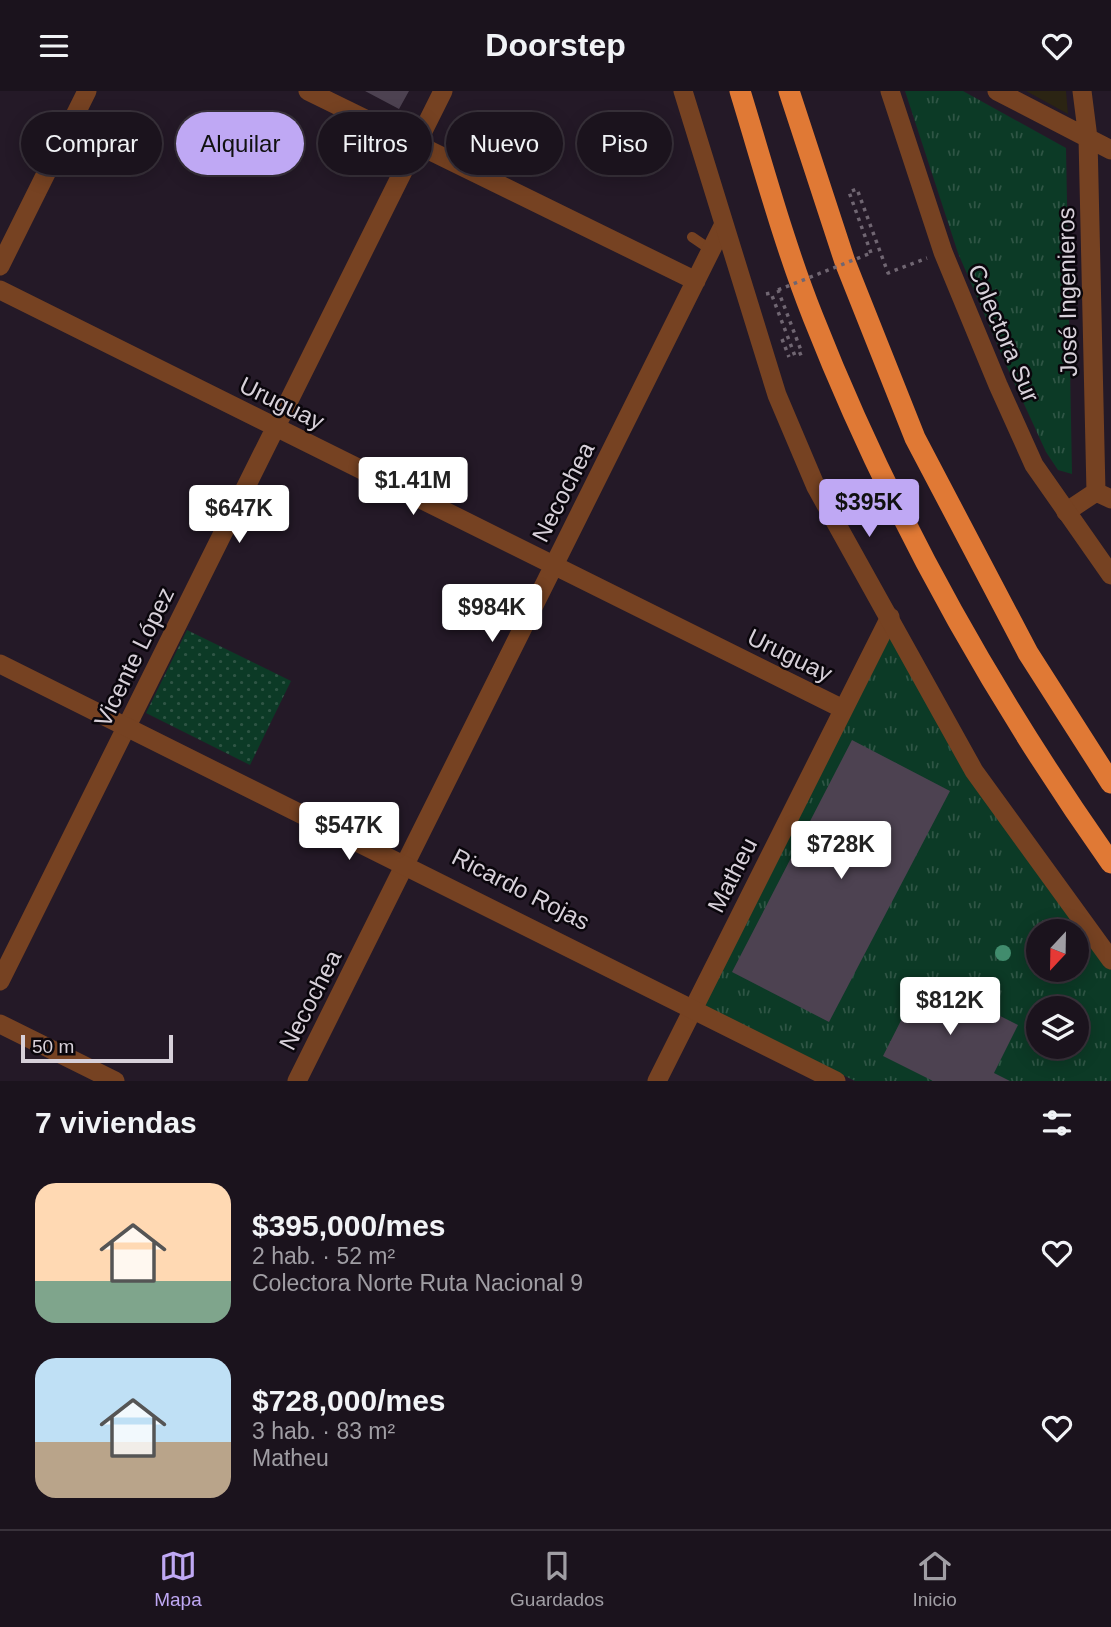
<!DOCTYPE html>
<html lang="es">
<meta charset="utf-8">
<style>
body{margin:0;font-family:Helvetica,sans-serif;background:#28202a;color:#f1f3f6;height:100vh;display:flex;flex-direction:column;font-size:26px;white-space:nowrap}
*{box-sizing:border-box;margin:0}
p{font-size:23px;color:#a09ea4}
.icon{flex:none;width:38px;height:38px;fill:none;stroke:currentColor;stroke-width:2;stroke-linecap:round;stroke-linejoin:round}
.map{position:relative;height:990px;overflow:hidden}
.side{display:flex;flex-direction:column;background:#1b131d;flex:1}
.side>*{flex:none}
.guide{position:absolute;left:21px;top:21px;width:700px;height:63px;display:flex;gap:14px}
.needle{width:46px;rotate:202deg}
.fabs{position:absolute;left:1026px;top:828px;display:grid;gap:14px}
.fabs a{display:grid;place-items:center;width:63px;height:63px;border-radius:50%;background:#1b131d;box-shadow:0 4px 18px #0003,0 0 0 2px #39323b;font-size:35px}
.scale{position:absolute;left:21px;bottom:18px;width:152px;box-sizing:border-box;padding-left:7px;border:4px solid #d7d0d9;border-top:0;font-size:19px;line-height:24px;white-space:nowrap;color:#d7d0d9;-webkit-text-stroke:5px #0a060c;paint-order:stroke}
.price{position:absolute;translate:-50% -60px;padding:0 16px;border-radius:7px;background:#fff;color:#222;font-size:23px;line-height:46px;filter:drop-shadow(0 2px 4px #0008)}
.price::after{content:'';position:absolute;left:50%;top:42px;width:21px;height:16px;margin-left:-10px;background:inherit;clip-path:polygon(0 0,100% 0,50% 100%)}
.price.active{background:#bfa8f4;color:#111}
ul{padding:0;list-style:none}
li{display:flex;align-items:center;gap:21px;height:175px;padding:0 35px}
li span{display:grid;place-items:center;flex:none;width:196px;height:140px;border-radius:21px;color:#555}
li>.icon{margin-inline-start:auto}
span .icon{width:84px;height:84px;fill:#fffc;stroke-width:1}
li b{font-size:30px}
h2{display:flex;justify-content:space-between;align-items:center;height:84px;padding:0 35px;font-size:30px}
.tag{padding:0 24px;border-radius:32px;background:#1b131d;box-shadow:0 4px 18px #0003,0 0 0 2px #39323b;font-size:24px;line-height:63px}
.tag.active{background:#bfa8f4;color:#111}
header{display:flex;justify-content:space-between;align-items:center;height:91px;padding:0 35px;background:#1b131d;font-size:32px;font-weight:700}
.dock{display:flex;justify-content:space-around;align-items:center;height:98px;border-top:2px solid #39323b;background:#1b131d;font-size:19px;color:#a09ea4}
.dock a{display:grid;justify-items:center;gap:4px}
.dock .active{color:#bfa8f4}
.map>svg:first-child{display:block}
.commercial{fill:#2b2413}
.grass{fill:url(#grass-tufts);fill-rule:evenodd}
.park{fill:url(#park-dots)}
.building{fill:#4d4251}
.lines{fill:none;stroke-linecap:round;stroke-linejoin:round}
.path{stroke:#706672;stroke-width:3.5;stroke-dasharray:3.5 5;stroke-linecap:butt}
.service{stroke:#764222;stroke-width:10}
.minor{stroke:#764222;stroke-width:19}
.tertiary{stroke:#764222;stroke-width:19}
.motorway{stroke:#e07935;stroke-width:21}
.path-bridge{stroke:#706672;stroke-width:3.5;stroke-dasharray:3.5 5;stroke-linecap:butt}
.tree{fill:#418c6d}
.labels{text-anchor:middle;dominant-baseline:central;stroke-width:5;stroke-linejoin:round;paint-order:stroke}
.street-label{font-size:24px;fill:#d7d0d9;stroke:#0a060c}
</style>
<header><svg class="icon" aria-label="menu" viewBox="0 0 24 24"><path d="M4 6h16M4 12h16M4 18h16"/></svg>Doorstep<svg class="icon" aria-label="heart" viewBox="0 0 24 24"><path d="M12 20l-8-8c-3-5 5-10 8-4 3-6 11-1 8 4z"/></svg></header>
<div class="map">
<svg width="1111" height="990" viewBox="0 0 1111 990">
<defs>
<pattern id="grass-tufts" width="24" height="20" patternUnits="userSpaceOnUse" patternTransform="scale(1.75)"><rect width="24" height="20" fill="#0c3a26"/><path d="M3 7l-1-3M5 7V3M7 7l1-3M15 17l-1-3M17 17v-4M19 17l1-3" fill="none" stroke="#2f5545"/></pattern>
<pattern id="park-dots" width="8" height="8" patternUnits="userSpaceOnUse" patternTransform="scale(1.75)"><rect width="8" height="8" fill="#0c3a26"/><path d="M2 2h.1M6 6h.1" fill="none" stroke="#2f5545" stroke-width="1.8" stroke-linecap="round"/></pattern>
</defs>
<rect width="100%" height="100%" fill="#241927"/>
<!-- commercial -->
<path class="commercial" d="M1026,0H1066L1068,23Z"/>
<!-- grass -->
<path class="grass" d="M905,0H963L1066,57L1072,383L1058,379L1046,361L1007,276L958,162Z
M890,526L974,680L1111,869V990H855L697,912ZM1038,840H1076V878H1038ZM1038,917H1076V956H1038Z"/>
<!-- park -->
<path class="park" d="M187,539L291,590L250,674L146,622Z"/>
<!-- building -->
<path class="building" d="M365,0H409L399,18Z
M852,649L950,700L829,931L732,881Z
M923,886L1018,934L994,982L1010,990H933L883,965Z"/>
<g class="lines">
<!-- path -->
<path class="path" d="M871,162L849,101L857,98L888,182L927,167
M766,203L771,202L795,265L802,262L778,199
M782,248L789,266"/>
<!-- service -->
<path class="service" d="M692,146L711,159"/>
<!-- minor -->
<path class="minor" d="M308,0L696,190
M997,0L1111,59
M1082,0L1088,47L1096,401
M0,175L87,0
M0,199L843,618
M1066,421L1096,401L1111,408
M0,890L443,0
M0,933L115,990
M297,990L723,135
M657,990L890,526"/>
<!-- tertiary -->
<path class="tertiary" d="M683,0L777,304L816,396L974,680L1111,869
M890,0L943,161L998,294L1034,374L1111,484
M0,573L836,990"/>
<!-- motorway -->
<path class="motorway" d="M740,0C763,75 784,153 813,226C889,419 991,602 1111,772
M789,0L845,171L915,347L1028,562L1111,692"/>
<!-- path-bridge -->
<path class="path-bridge" d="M778,199L871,162"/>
</g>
<!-- trees -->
<circle class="tree" cx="1003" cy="862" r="8"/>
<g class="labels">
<!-- street labels -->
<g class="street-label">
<text transform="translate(1067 201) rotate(-91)">José Ingenieros</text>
<text transform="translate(1004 242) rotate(67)">Colectora Sur</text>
<text transform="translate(282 312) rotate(26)">Uruguay</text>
<text transform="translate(563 401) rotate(-63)">Necochea</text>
<text transform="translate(790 564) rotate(26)">Uruguay</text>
<text transform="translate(134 566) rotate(-64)">Vicente López</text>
<text transform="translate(732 784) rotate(-63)">Matheu</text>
<text transform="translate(521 798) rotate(27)">Ricardo Rojas</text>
<text transform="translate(310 909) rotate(-63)">Necochea</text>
</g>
</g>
</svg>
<div class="fabs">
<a><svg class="needle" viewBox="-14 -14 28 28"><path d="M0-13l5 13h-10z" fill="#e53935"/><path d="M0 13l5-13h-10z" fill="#a09ea4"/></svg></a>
<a><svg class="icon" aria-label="layers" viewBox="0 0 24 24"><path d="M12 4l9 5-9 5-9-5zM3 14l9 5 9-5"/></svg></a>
</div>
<div class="scale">50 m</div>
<b class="price" style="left:413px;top:426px">$1.41M</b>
<b class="price active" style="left:869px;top:448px">$395K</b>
<b class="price" style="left:239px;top:454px">$647K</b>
<b class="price" style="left:492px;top:553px">$984K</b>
<b class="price" style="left:349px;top:771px">$547K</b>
<b class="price" style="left:841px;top:790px">$728K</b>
<b class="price" style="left:950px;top:946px">$812K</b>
<div class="guide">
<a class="tag">Comprar</a>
<a class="tag active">Alquilar</a>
<a class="tag">Filtros</a>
<a class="tag">Nuevo</a>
<a class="tag">Piso</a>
</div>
</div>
<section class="side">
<h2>7 viviendas<svg class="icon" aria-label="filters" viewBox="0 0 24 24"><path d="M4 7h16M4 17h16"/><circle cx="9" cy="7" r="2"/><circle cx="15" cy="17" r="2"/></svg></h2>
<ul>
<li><span style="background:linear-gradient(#ffd9b3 70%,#7fa58c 0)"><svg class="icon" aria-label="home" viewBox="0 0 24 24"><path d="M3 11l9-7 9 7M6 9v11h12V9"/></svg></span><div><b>$395,000/mes</b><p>2 hab. · 52 m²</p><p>Colectora Norte Ruta Nacional 9</p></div><svg class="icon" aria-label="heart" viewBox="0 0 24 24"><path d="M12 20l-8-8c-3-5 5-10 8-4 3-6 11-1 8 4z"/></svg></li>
<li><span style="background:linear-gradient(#bfe0f5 60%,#b9a48a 0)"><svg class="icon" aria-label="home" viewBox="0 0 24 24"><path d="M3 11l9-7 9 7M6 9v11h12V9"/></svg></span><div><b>$728,000/mes</b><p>3 hab. · 83 m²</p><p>Matheu</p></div><svg class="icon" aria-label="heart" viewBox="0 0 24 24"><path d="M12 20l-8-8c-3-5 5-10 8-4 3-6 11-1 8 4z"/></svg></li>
</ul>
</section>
<nav class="dock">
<a class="active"><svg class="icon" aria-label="map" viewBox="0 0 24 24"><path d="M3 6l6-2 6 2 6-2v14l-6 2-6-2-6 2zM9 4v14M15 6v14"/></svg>Mapa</a>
<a><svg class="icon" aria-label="saved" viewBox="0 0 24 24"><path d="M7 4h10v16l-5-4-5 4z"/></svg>Guardados</a>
<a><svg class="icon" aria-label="home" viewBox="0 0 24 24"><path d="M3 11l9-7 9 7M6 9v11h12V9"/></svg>Inicio</a>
</nav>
